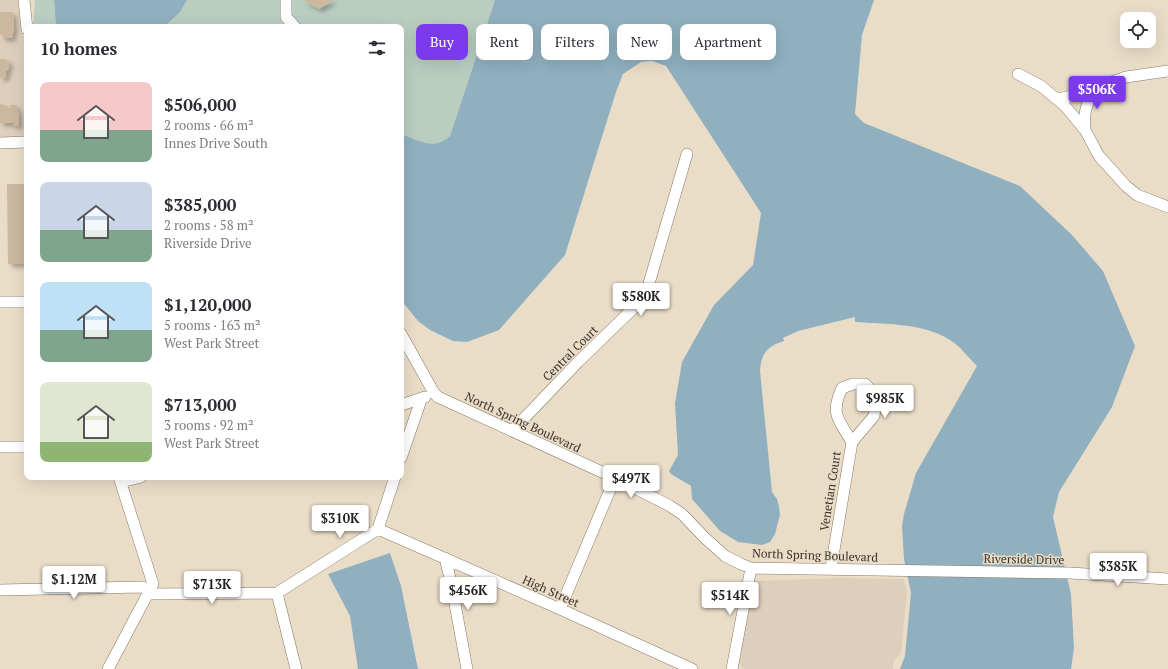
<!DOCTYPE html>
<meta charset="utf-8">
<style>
body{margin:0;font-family:"PT Serif",serif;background:#f2f2f3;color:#2b2b33;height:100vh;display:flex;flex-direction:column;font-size:15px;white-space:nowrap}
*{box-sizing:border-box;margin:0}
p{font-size:13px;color:#7c7c81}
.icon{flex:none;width:22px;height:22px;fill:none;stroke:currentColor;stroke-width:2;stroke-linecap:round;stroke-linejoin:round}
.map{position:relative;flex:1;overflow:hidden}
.panel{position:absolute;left:24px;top:24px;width:380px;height:456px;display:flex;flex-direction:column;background:#fff;border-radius:8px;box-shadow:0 4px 16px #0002}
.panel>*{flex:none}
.hud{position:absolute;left:416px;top:24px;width:380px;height:36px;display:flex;gap:8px}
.tools{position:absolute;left:1120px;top:12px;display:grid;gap:8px}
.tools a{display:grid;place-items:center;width:36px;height:36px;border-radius:8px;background:#fff;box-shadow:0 4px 16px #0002;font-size:20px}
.price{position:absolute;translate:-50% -34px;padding:0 9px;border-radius:4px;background:#fff;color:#222;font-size:13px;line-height:26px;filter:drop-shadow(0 1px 2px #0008)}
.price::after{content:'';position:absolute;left:50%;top:24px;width:12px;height:9px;margin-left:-6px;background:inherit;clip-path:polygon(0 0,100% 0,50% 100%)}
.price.on{background:#7c3aed;color:#fff}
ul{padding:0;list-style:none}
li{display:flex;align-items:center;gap:12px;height:100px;padding:0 16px}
li span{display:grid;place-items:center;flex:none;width:112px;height:80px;border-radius:8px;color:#555}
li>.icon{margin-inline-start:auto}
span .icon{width:48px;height:48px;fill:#fffc;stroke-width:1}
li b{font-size:17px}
h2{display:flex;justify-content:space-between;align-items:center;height:48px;padding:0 16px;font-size:17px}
.pill{padding:0 14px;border-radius:8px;background:#fff;box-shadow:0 4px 16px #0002;font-size:14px;line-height:36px}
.pill.on{background:#7c3aed;color:#fff}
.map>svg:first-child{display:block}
.commercial{fill:#decfbd}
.green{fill:#b9cdc1}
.water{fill:#90b0bf}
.building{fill:#ccb79f;filter:url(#shadow)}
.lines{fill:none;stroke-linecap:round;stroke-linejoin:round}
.minor-casing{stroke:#857866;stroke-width:12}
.minor{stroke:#fff;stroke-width:11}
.labels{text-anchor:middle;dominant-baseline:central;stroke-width:3;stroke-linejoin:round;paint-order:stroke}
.street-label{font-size:12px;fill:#37322a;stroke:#eaddc8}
</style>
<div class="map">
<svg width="1168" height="669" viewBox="0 0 1168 669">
<defs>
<filter id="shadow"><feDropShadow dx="3.5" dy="3.5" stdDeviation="2" flood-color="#0004"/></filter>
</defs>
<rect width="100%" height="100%" fill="#eaddc8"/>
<!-- commercial -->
<path class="commercial" d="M0,0H19L20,22L27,48V137H0Z
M840,578L904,579L907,592L901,654L894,660L893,669H744L738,661L753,581Z"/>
<!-- green -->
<path class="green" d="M35,0H54L56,27H33Z
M187,0H495L450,136C434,151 418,140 401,134V27H164L175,17Z"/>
<!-- water -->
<path class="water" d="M54,0H187L180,12L164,27H56Z
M495,0H874L862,35L855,114L864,123L1020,186L1072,235L1103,271L1135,346L1112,407L1059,492L1053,517L1071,594L1074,648L1071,669H900L905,656L911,593L904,559L902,526L904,514L916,473L977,366C968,357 960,346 950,340C924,323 885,324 855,322V317L798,331L783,338L784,341C767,346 761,354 760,371L772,492L777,499L779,506L780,515L775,534L770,542L762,545L738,542L720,531L692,499L691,486L671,474L669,471L678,455L675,403L682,362L714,305L753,265L761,213L666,66L652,61L641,62L623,74L616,92L565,255L499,330L467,342L453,341L430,330L418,321L401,300V134C418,140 434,151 450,136Z
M390,553L401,586L418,669H358L350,616L328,574Z"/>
<!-- building -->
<path class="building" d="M303,0H334L319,9Z
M0,12H13L14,28L12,38H3L2,34H0Z
M0,59H6L10,63L8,64L9,69L6,71V78H0Z
M1,104L7,106V109H10V105H17V111H19V126H13V123H0V105Z
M7,184H27V264H8Z"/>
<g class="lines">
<!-- minor casing -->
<g class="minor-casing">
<path id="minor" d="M24,0L27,29
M286,0V17L295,27
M1018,74L1041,86L1065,106L1085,130L1099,156L1126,186L1137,195L1168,207
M1058,99L1072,96L1126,77L1168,71
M1085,130C1083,112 1087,106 1093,88
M0,143L27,142
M0,302H27
M401,334L434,393L438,397L615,478L670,506L682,514L705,538L725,556L741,564L751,568L1070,573L1168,579
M401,405L425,397
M512,431L578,362L645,297L687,154
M0,447H27
M401,458L421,400
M121,482L141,477
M378,529L560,609L692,669
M445,558L451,582L467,669
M831,568L852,442L874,416L876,402L874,393L865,384H853L842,388C830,414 838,419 852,442
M0,590L142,587L150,590
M277,593L378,529L395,477
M277,593L296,669
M148,594L277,593
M560,609L615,478
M108,669L153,584L119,477
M732,669L751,568"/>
</g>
<!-- minor -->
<use href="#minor" class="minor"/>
</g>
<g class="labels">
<!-- street labels -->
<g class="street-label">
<text transform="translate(570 353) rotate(-45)">Central Court</text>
<text transform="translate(523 422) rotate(25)">North Spring Boulevard</text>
<text transform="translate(830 491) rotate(-81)">Venetian Court</text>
<text transform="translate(815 555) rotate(2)">North Spring Boulevard</text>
<text transform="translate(1024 559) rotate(1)">Riverside Drive</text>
<text transform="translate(551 591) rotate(24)">High Street</text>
</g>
</g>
</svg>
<div class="tools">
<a><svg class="icon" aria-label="locate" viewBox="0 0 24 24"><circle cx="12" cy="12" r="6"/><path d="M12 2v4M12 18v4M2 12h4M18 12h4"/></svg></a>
</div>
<b class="price on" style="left:1097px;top:110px">$506K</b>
<b class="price" style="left:641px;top:317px">$580K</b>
<b class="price" style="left:885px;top:419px">$985K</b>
<b class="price" style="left:631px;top:499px">$497K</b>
<b class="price" style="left:340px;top:539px">$310K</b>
<b class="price" style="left:1118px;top:587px">$385K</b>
<b class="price" style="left:74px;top:600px">$1.12M</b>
<b class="price" style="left:212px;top:605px">$713K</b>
<b class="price" style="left:468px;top:611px">$456K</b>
<b class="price" style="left:730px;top:616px">$514K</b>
<div class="hud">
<a class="pill on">Buy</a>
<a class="pill">Rent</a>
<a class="pill">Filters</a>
<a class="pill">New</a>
<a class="pill">Apartment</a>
</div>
<section class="panel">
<h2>10 homes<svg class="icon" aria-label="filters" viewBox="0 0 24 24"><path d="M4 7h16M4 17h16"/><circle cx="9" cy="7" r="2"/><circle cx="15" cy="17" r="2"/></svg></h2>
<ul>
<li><span style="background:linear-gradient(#f6c9c9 60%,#7fa58c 0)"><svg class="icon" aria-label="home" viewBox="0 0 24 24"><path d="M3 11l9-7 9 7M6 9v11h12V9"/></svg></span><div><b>$506,000</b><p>2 rooms · 66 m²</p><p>Innes Drive South</p></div></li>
<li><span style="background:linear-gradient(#c9d6e8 60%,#7fa58c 0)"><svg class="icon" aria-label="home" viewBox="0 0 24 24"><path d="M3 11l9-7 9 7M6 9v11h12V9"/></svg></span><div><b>$385,000</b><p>2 rooms · 58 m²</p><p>Riverside Drive</p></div></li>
<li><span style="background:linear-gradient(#bfe0f5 60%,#7fa58c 0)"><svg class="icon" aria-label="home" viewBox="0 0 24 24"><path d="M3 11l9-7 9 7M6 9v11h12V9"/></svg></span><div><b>$1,120,000</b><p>5 rooms · 163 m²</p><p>West Park Street</p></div></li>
<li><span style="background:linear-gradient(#dfe7d0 75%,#8fb573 0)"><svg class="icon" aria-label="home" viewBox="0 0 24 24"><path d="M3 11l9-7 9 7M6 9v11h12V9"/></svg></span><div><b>$713,000</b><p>3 rooms · 92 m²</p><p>West Park Street</p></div></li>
</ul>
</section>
</div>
